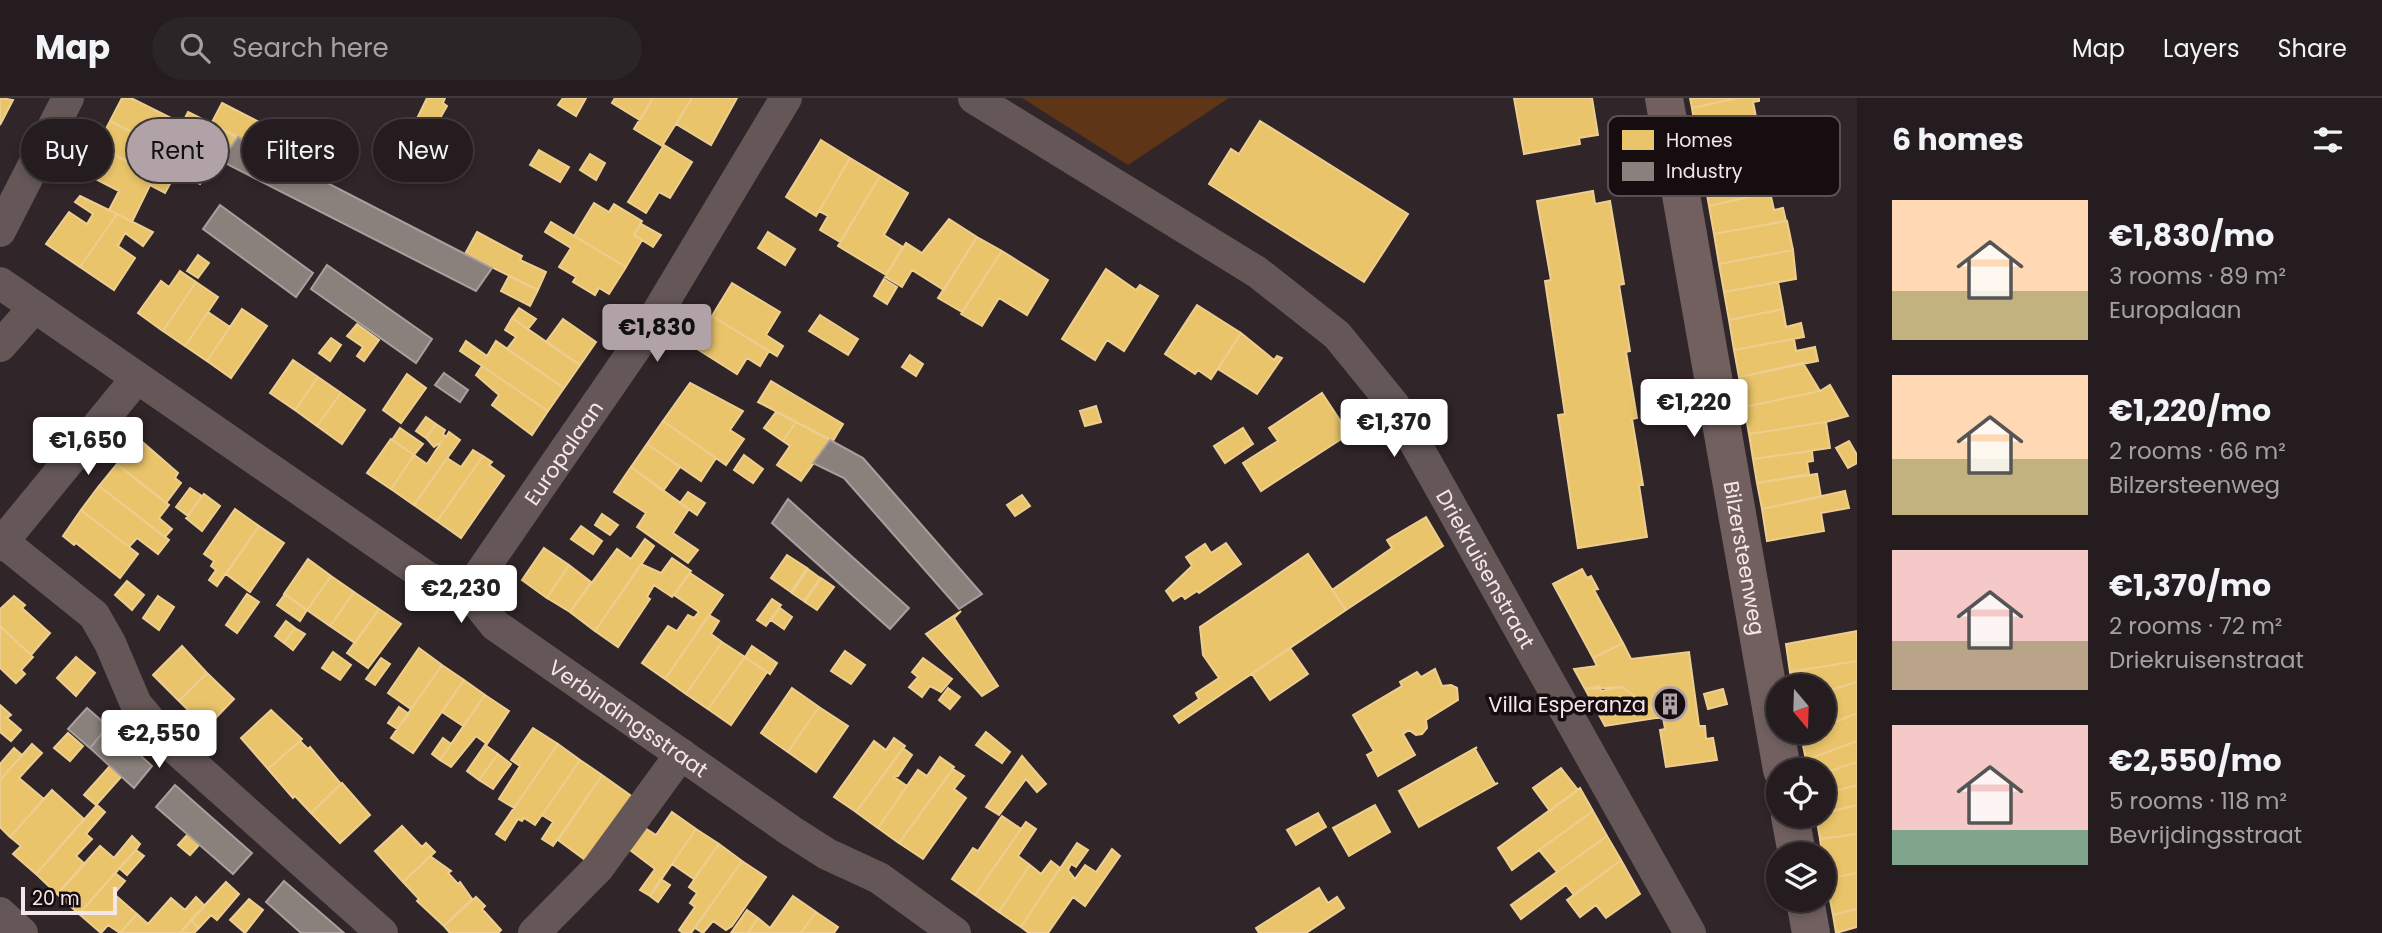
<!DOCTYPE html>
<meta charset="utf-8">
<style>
body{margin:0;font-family:Poppins,sans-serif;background:#2c2527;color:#f1f3f6;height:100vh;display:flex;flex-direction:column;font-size:26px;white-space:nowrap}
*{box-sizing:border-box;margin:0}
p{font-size:23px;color:#a3a1a4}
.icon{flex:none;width:38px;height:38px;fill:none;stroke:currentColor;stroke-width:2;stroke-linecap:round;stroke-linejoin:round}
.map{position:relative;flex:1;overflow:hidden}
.drawer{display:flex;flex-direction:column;background:#241c1e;width:525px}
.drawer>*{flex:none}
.guide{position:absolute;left:21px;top:21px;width:665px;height:63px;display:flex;gap:14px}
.needle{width:46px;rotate:161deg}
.fabs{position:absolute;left:1766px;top:576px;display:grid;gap:14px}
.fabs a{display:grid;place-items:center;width:70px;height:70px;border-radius:50%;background:#241c1e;box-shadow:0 4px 10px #0003,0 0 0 2px #413a3c;font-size:35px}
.scale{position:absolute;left:21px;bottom:18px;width:96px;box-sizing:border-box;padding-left:7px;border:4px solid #f5e6ea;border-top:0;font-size:19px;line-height:24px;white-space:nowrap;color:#f5e6ea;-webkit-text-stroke:5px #160d10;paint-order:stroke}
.price{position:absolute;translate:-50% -60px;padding:0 16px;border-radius:7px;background:#fff;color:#222;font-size:23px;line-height:46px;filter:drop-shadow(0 2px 4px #0008)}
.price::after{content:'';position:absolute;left:50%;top:42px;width:21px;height:16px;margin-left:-10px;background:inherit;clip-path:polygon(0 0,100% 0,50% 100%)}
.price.selected{background:#b0a2a6;color:#111}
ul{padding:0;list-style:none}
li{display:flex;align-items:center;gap:21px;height:175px;padding:0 35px}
li span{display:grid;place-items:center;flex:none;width:196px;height:140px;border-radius:0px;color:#555}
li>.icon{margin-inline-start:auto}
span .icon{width:84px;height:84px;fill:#fffc;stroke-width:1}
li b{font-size:30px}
h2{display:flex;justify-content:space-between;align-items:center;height:84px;padding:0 35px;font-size:30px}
.tag{padding:0 24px;border-radius:32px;background:#241c1e;box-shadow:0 4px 10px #0003,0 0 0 2px #413a3c;font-size:24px;line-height:63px}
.tag.selected{background:#b0a2a6;color:#111}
header{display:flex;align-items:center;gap:42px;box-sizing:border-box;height:98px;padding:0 35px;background:#241c1e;border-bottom:2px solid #413a3c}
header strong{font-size:33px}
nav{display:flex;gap:38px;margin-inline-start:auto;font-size:24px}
.search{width:490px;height:63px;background:#2c2527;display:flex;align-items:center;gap:18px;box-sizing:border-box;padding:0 24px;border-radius:38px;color:#a3a1a4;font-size:26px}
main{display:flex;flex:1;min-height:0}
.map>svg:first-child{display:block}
.green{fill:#5f3518}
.homes{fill:#e9c46a;stroke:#edce90;stroke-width:2}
.industry{fill:#8a817c;stroke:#aa9f9d;stroke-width:2}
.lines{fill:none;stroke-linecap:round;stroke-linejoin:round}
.minor{stroke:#655757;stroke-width:32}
.major{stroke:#71605f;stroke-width:38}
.labels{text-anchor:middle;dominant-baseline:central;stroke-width:7;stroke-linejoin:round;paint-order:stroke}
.street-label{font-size:21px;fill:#f5e6ea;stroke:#160d10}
.poi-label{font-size:21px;fill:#f5e6ea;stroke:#160d10;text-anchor:end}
.key{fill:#160d10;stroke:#594e51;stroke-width:2}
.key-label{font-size:19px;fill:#f5e6ea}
</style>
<header>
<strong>Map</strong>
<div class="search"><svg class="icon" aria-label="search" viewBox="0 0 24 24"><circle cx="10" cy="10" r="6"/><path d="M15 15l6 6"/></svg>Search here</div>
<nav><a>Map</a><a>Layers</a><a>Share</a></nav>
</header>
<main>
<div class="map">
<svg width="1857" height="835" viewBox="0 0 1857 835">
<rect width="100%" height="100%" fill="#302528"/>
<!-- green -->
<path class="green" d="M1022,0H1229L1128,67Z"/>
<!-- homes -->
<path class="homes" d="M0,0L13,2L0,27Z
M122,0H131L171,20L157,47L110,23Z
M427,0H445L443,5L447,8L435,29L464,46L456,61L410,35Z
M563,0H586L576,18L558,7Z
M615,0H653L640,22L612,5Z
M653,0H692L662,48L634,31Z
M692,0H737L711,47L676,26Z
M1514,0H1592L1598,37L1579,40L1580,46L1524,56Z
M1690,0H1738L1692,10Z
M1738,0H1759V3L1753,4L1756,19L1751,20L1753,30L1697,41L1692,10Z
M222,5L261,25L257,32L266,37L259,50L211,26Z
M188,14L238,39L227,55L180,30Z
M110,23L146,41L133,66L97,48Z
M1260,23L1408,116L1364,184L1209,86L1231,51L1239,56Z
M170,39L187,48L181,59L165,51Z
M821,42L850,60L816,118L786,99Z
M664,47L692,64L670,100L659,94L646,115L628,104Z
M97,48L170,86L165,95L150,87L132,124L109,112L119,93L84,75Z
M165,51L181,59L176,69L159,61Z
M539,52L569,69L560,84L530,67Z
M590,56L605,65L596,82L580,72Z
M184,60L207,72L200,86L176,74Z
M850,60L880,78L840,144L820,132L828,118L819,113Z
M1764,68L1772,94L1709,108L1704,79Z
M880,78L908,95L884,137L903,149L886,177L838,148Z
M1593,93L1595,106L1610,103L1624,186L1619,187L1630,253L1626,254L1637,320L1632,321L1643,387H1639L1647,439L1578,450L1558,317L1565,316L1545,183L1551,182L1537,103Z
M1770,94L1774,112L1783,110L1786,123L1714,136L1709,108Z
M80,98L117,116L80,169L46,146L69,114L87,126L93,116L75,104Z
M594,105L609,114L614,106L642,123L634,137L642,142L626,169L574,138Z
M117,116L153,134L143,148L125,135L118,148L135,160L114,192L80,169Z
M949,121L977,139L944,192L912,172L902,189L885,179L906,145L922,155Z
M1787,123L1793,152L1719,166L1714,136Z
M551,124L626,169L609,196L599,190L595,197L573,184L576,179L559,169L571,150L545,134Z
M641,126L661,137L653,149L634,137Z
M477,134L522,158L520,162L546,174L538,192L465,156Z
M768,134L795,151L785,167L758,150Z
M977,139L1002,153L962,214L938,200Z
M1793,152L1796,181L1724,194L1719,166Z
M1002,153L1048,182L1027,217L999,200L982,228L961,216Z
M198,157L209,165L198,180L187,173Z
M1106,171L1136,192L1140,187L1158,198L1124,253L1107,242L1095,262L1062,241Z
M180,173L196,184L163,233L138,215L161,183L169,189Z
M509,178L538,192L530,208L501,193Z
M884,181L897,189L887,206L874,198Z
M196,184L218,199L185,248L163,233Z
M1778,184L1783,211L1729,222L1724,194Z
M732,185L780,214L766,237L783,248L777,258L712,218Z
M1197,207L1241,235L1211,281L1198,272L1195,276L1165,256Z
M519,210L536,221L528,231L512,220Z
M242,211L267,228L231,280L207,263Z
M1783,211L1786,229L1801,225L1804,239L1734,252L1729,222Z
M208,214L230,229L207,263L185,248Z
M820,217L858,241L848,257L809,233Z
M712,218L769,253L760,268L747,260L737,276L694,249Z
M512,220L580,267L564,290L507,251L516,239L505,232Z
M563,221L596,244L580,267L546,244Z
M357,226L379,242L364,263L357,258L363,249L347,238Z
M1241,235L1274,262L1277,258L1282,260L1257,296L1218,271Z
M331,240L341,247L330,263L319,255Z
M1794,241L1796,253L1815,249L1818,263L1739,279L1734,252Z
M466,243L487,258L496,243L564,290L548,313L460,253Z
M910,257L923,266L916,278L902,269Z
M293,262L318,279L295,312L270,295Z
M1803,265L1820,293L1744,309L1739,279Z
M482,268L548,313L532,337L492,307L499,297L476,277Z
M407,276L426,290L401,325L383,312Z
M318,279L341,295L317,328L295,312Z
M771,283L843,326L833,343L758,304Z
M690,285L743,313L730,332L744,341L726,367L663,323Z
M1830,287L1848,318L1826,324L1749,336L1744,309L1820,293Z
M341,295L365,312L342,346L317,328Z
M1322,295L1349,336L1261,393L1243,365L1278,343L1269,330Z
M1096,308L1101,324L1085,328L1080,313Z
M776,314L796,324L783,343L764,330Z
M426,319L436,326L426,340L416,333Z
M663,323L716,360L701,383L647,346Z
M796,324L830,342L801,383L777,367L790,348L783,343Z
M1826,324L1830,350L1753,361L1749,336Z
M436,326L445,332L443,336L446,339L449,334L460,342L414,407L391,391L414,357L427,366L442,343L434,349L426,340Z
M400,330L423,346L414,357L392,342Z
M1243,330L1253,346L1225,365L1214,348Z
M139,341L178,375L175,380L181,385L166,405L117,366Z
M391,341L414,357L391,391L367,375Z
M1849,343L1857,357V365L1848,370L1836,350Z
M647,346L680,369L663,393L631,369Z
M473,352L483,358L437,423L414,407L447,360L461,369Z
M1812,353L1813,363L1807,364L1809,376L1757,385L1753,361Z
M744,357L763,371L753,385L734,372Z
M483,358L492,364L489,367L504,378L461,440L437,423Z
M117,366L169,407L159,420L172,431L165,439L99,388Z
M631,369L689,411L673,435L698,452L688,465L637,429L646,415L614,394Z
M1817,376L1821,399L1762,411L1757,385Z
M99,388L169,442L158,456L137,440L129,449L81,412Z
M190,390L202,398L188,418L176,409Z
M1845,393L1849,410L1821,415L1824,433L1767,443L1762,411Z
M688,394L705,405L697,417L680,405Z
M204,396L220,408L202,433L186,420Z
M1022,397L1030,408L1015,418L1007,407Z
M235,411L259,428L217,488L209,482L216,472L211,468L214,463L204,456Z
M81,412L138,456L120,480L76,445L74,447L63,438Z
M602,416L618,427L610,437L595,427Z
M1426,419L1443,448L1346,512L1332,492L1392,450L1387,442Z
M259,428L284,445L250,494L226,476Z
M581,428L602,443L593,456L571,441Z
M645,441L654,448L595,533L570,514L617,451L631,461Z
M1226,445L1241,466L1199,495L1197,493L1185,501L1182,497L1173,503L1166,493L1192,468L1186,459L1205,446L1211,455Z
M544,450L569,467L547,500L522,482Z
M1308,456L1346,512L1179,625L1174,618L1199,601L1196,595L1219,580L1203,557L1200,529Z
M787,457L807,470L791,494L771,480Z
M672,460L691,473L672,499L654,487L647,499L650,501L618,549L595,533L641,466L661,475Z
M308,461L331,478L307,512L284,496Z
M569,467L591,484L570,514L547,500Z
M808,471L820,480L804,503L792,495Z
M1582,471L1587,480L1591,478L1598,491L1594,492L1623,545L1593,560L1553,486Z
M690,475L723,497L665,581L642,565L668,528L677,533L688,517L694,520L699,514L674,497Z
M331,478L354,494L330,528L307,512Z
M821,480L834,489L817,512L805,504Z
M127,483L144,497L132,512L115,497Z
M354,494L379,511L355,545L330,528Z
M247,496L259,504L237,535L226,527Z
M285,496L307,512L300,523L277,507Z
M14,498L25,507L22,510L50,535L31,557L0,528V511Z
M158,498L174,509L159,532L143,520Z
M772,501L781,507L766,528L757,522Z
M780,510L792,519L784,531L771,522Z
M379,511L401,526L368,570L347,555Z
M961,513L954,520L998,588L982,598L926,536Z
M709,517L719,523L711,536L722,544L686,596L665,581Z
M286,523L295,530L284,545L275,538Z
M0,528L33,559L21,572L25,576L16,585L0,570Z
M295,530L305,536L293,552L284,545Z
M1857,533V563L1790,574L1786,546Z
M722,544L745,559L708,611L686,596Z
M1623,545L1631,561L1689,554L1699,628H1705L1706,641L1713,640L1717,662L1666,669L1660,632L1665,631L1663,619L1622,589L1585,591L1574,571L1597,568L1593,560Z
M182,548L207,575L179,603L153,577Z
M752,548L777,565L770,576L745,559Z
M419,550L442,567L411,611L388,595Z
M1290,550L1308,576L1270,602L1252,576Z
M845,553L865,567L851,586L831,573Z
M333,554L351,567L340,582L322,570Z
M76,559L95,575L76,598L57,580Z
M745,559L767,574L731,627L708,611Z
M381,560L390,566L375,587L366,581Z
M923,560L952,581L941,594L930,588L922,599L909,589L918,579L912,574Z
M1857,563V584L1831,592L1830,587L1793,588L1790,574Z
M442,567L464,582L413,655L391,640Z
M1435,571L1442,588L1451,587L1457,590L1458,602L1426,622L1427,630L1422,636L1416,637L1409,632L1403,636L1415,657L1378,678L1367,657L1374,653L1353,617L1402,588L1400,584L1417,574L1421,579Z
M207,575L234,601L206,630L179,603Z
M464,582L485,597L463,628L442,614Z
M1857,584V615L1824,629V594Z
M1600,588L1601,593L1622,589L1663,619L1605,628L1585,591Z
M792,590L819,609L788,654L761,635Z
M948,590L960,599L950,611L939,602Z
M1723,591L1727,606L1708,611L1704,596Z
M485,597L509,613L487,646L476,638L451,669L440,662Z
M0,607L11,617L7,620L21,632L11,643L0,634Z
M399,609L409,616L397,631L388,625Z
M819,609L848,628L816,674L788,654Z
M271,612L302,641L268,671L241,640Z
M1857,615V643L1806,662L1801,638L1824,634V629Z
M533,630L558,646L514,710L499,701L520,668L511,662Z
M986,634L1010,654L1002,665L976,647Z
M68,635L83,648L70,663L54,650Z
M443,640L451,646L440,662L432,656Z
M894,640L905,648L856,714L834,699L874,643L886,652Z
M300,643L308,651L310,649L341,686L311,715L295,698L293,700L268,671Z
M1857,643V664L1824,675V672H1807L1806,662Z
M32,646L42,655L19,680L44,701L10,739L0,729V682Z
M558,646L580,662L535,727L524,720L522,723L518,721L505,742L496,736Z
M485,647L498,656L479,682L467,673Z
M1477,649L1475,651L1495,686L1498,685L1419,729L1399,693Z
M14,650L22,657L0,682V666Z
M903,650L912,657L898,678L894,679L907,688L878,730L856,714Z
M498,656L511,666L493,691L479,682Z
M1022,658L1046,686L1037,694L1026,681L999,717L986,709Z
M940,659L954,669L899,745L878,730L918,672L927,678Z
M580,662L602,677L553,748L542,741L553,724L542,717Z
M1857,664V687L1824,696V675Z
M110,668L121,679L96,707L84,697Z
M1561,670L1578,692L1550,713L1533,690Z
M953,671L964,678L954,691L966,700L923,761L899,745Z
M602,677L637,702L588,764L558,742Z
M342,685L370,717L340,745L311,715Z
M1857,687V707L1824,715V696Z
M1580,690L1593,713L1512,772L1498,750Z
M52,692L84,721L36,776L13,756L21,748L10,739Z
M97,707L105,714L86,736L92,741L76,758L85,766L57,796L36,776Z
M1375,707L1390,734L1349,758L1333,730Z
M1857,707V736L1820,741L1816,718Z
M1593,713L1607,738L1557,774L1539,752Z
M672,714L696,731L650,798L640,792L655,771L630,752L645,730L656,737Z
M1318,715L1326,729L1296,747L1287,732Z
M1002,718L1021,731L975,797L952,781L973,750L978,753Z
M1026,724L1036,731L1018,758L1030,767L999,814L975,797Z
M402,728L422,749L426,745L435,754L403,784L375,753Z
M696,731L719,746L694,781L672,766Z
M188,736L199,747L190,757L178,747Z
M1857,736V775L1826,781L1820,741Z
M132,738L140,746L136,752L79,816L57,796L100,748L114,760Z
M1607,738L1621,762L1574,797L1566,787L1521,821L1511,807Z
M1077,745L1088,752L1076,769L1071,766L1068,772L1075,781L1085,767L1096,774L1112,751L1120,758L1085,808L1073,799L1048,835H1029L1021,829Z
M719,746L742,763L691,835H683L679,832L695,809L690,805L697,795L689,789Z
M136,752L144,758L127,777L119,770Z
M430,758L451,773L448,775L458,786L460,784L472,801L444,828L417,803L419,801L403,784Z
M1621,762L1640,796L1606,820L1596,807L1580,819L1567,802Z
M742,763L766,779L732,828L726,832L713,823L703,835L695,830Z
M1051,763L1060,770L1021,829L999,814L1030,767L1041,776Z
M115,775L125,783L114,796L137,816L120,835L108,827L101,835L79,816Z
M1857,775V811L1833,817L1826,781Z
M661,781L670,787L658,804L650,798Z
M226,784L239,796L217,822L211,817L199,830L191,822Z
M1319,790L1328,805L1337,799L1344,810L1306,835H1259L1256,830Z
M793,798L816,814L801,835H748L758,820L770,830Z
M196,799L205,808L180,835H120L137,816L148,826L171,800L185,812Z
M476,799L485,808L482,811L501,832L498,835H450L444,828Z
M249,801L263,812L245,835L230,822Z
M1857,811V829L1836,835L1833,817Z
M747,812L758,820L748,835H731Z
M816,814L838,829L834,835H801Z
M191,822L199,830L194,835H180Z"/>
<!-- industry -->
<path class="industry" d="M238,39L465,156L492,170L476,193L221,63Z
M220,107L313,175L296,199L203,131Z
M327,167L432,241L416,265L311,191Z
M444,275L468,292L460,304L435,287Z
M830,342L863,360L982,496L959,511L844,380L813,365Z
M788,401L909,510L890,531L772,425Z
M87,610L108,628L90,650L68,631Z
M108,628L152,668L134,690L90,650Z
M175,687L252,755L233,776L156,709Z
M284,783L344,835H301L266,804Z"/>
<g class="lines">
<!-- minor -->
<g class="minor">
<path id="s1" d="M974,0L1257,174L1337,237L1394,307L1690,835"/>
<path d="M0,133L68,0"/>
<path id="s2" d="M0,185L428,480L468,493L495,527L791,733L827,756L879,780L955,835"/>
<path d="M0,248L33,211"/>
<path d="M3,444L94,517L110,545L136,606L169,645L382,835"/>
<path d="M0,447L137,280"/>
<path id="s3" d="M468,493L641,242L786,0"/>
<path d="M0,815L22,835"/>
<path d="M534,835L598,770L681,656"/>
</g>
<!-- major -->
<g class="major">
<path id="s4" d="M1664,0L1782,672"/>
<path d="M1790,718L1797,756"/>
<path d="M1805,802L1811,835"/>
</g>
</g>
<!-- icons -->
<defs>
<g id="building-ring" transform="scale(1.75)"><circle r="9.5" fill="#160d10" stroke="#b0a2a6" stroke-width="1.5"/><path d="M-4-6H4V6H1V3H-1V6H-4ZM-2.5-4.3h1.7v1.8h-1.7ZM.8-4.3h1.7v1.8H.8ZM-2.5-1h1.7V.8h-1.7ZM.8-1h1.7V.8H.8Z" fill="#b0a2a6"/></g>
</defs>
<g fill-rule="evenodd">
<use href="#building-ring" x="1670" y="606"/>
</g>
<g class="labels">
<!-- street labels -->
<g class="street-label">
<text stroke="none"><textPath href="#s3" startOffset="168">Europalaan</textPath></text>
<text stroke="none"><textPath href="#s4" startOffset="467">Bilzersteenweg</textPath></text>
<text stroke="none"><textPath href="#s1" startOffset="712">Driekruisenstraat</textPath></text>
<text stroke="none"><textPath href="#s2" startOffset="768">Verbindingsstraat</textPath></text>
</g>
<!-- poi labels -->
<g class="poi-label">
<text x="1646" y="606">Villa Esperanza</text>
</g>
</g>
<!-- legend -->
<rect x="1608" y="18" width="232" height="80" rx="10" class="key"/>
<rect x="1622" y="32" width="32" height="20" fill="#e9c46a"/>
<rect x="1622" y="64" width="32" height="19" fill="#8a817c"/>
<g class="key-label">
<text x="1666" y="49">Homes</text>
<text x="1666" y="80">Industry</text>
</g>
</svg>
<div class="fabs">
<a><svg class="needle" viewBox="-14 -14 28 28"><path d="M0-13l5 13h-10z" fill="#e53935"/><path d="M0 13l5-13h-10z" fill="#a3a1a4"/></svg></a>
<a><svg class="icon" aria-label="locate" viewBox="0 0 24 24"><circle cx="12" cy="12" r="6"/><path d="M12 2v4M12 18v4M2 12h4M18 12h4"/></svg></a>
<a><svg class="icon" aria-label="layers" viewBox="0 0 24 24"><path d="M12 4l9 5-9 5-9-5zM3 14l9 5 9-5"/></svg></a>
</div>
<div class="scale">20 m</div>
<b class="price selected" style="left:657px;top:266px">€1,830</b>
<b class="price" style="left:1694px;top:341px">€1,220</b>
<b class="price" style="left:1394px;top:361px">€1,370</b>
<b class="price" style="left:88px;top:379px">€1,650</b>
<b class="price" style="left:461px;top:527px">€2,230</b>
<b class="price" style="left:159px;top:672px">€2,550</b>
<div class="guide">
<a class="tag">Buy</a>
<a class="tag selected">Rent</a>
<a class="tag">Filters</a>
<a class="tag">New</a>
</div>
</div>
<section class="drawer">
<h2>6 homes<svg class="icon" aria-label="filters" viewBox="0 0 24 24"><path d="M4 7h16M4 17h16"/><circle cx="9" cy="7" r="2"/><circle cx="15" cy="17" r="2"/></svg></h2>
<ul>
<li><span style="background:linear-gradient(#ffd9b3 65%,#c2b280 0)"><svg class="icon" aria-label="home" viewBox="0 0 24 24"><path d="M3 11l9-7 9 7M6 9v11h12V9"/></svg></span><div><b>€1,830/mo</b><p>3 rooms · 89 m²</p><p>Europalaan</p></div></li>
<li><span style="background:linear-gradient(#ffd9b3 60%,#c2b280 0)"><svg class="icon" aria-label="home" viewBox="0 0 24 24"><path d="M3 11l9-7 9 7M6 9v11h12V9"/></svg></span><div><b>€1,220/mo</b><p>2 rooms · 66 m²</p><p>Bilzersteenweg</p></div></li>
<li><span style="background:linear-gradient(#f6c9c9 65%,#b9a48a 0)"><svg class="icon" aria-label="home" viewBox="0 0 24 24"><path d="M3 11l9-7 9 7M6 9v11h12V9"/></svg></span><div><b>€1,370/mo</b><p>2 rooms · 72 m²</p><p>Driekruisenstraat</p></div></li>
<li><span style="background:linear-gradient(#f6c9c9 75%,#7fa58c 0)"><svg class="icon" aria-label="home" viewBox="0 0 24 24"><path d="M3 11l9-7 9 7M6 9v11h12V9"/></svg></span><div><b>€2,550/mo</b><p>5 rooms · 118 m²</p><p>Bevrijdingsstraat</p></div></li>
</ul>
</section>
</main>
